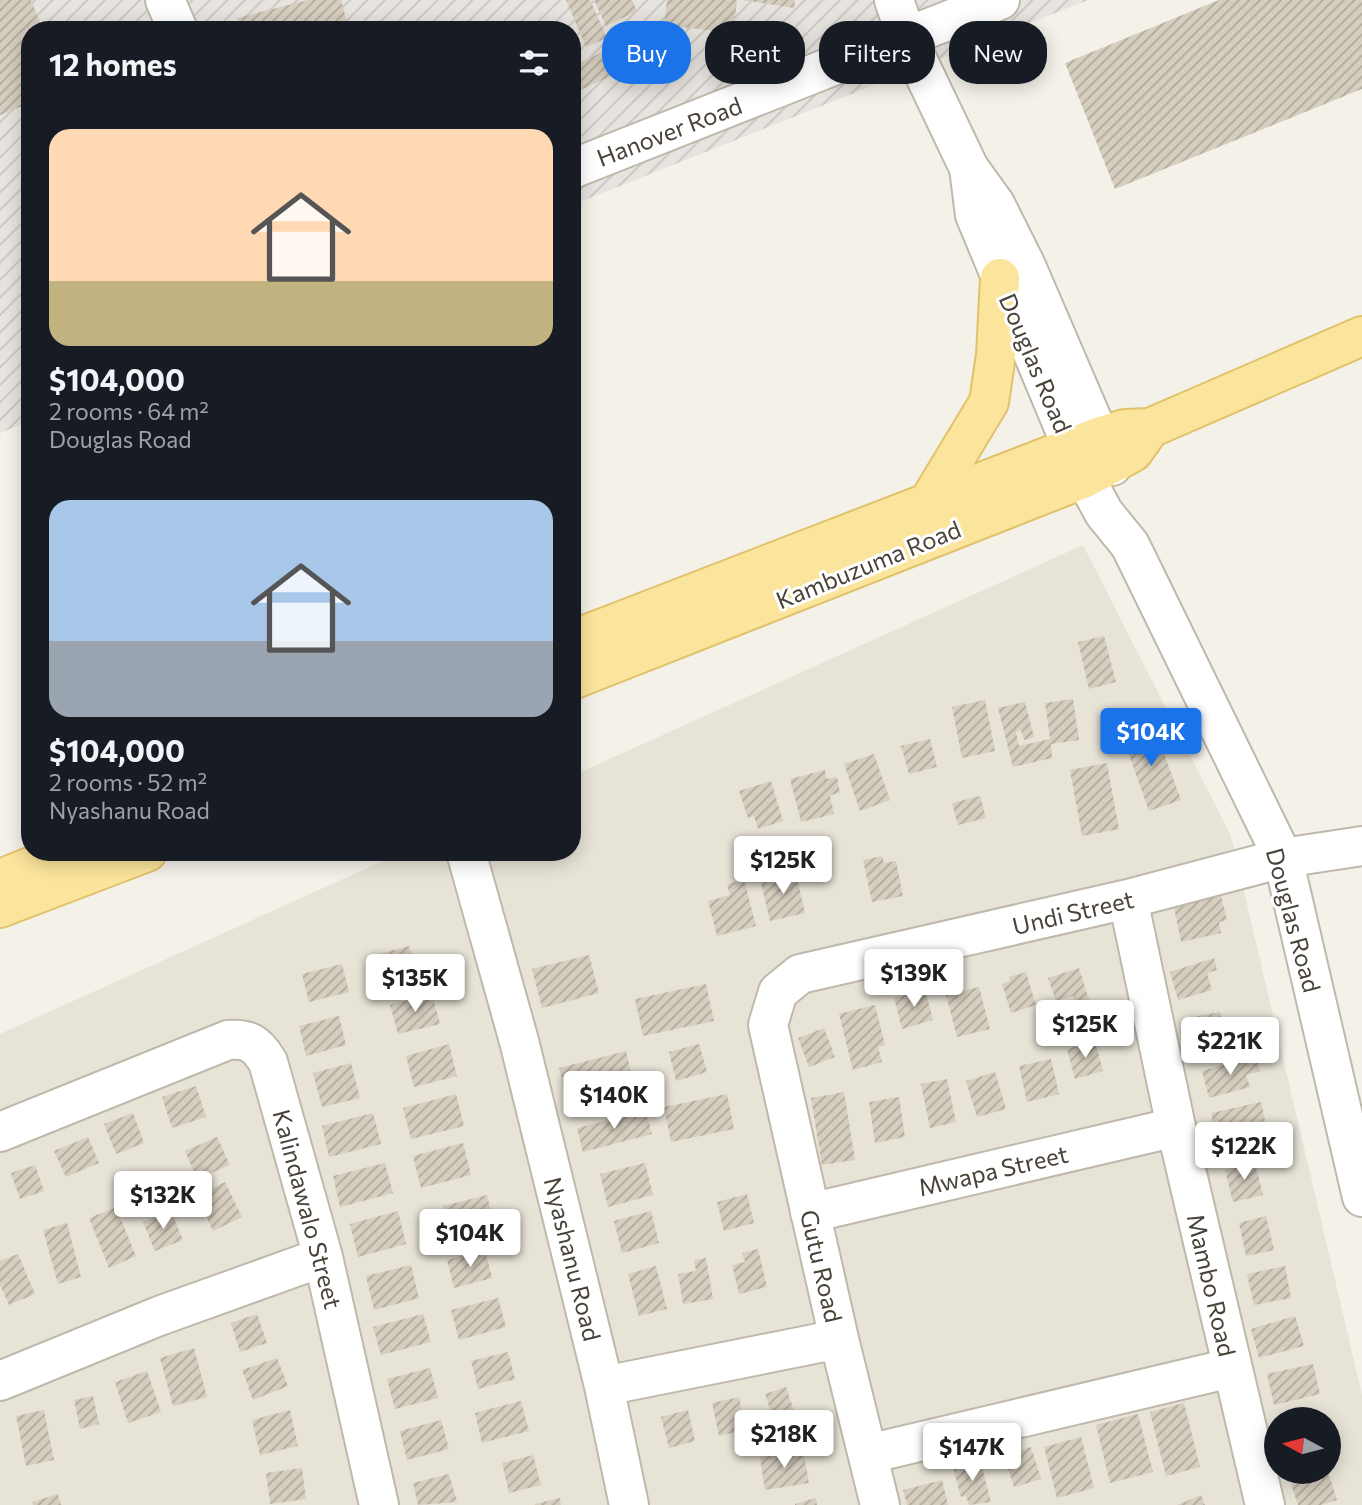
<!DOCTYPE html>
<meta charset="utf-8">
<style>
body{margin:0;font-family:Commissioner,sans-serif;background:#242831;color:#f1f3f6;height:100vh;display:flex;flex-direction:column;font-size:26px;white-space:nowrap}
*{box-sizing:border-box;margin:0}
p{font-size:23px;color:#9ea1a6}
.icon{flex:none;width:38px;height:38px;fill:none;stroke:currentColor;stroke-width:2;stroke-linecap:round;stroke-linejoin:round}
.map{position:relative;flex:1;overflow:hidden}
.drawer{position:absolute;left:21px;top:21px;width:560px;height:840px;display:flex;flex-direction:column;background:#171b24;border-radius:28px;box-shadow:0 4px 18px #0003}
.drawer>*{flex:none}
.top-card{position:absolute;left:602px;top:21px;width:654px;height:63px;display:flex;gap:14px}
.needle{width:46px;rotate:277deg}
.buttons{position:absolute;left:1264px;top:1407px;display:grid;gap:14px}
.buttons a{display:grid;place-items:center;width:77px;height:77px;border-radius:50%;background:#171b24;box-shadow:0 4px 18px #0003;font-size:35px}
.price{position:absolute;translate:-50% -60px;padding:0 16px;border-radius:7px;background:#fff;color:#222;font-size:23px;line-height:46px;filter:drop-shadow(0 2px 4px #0008)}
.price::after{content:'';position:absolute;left:50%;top:42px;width:21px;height:16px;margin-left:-10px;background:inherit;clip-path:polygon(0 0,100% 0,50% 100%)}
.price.current{background:#1a73e8;color:#fff}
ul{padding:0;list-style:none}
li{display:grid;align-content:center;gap:14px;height:371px;padding:0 28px}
li span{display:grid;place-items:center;height:217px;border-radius:21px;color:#555}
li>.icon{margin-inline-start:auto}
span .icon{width:126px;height:126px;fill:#fffc;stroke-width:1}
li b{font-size:30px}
h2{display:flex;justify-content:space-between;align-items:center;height:84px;padding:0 28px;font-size:30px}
.chip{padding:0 24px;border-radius:28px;background:#171b24;box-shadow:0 4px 18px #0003;font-size:24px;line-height:63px}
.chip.current{background:#1a73e8;color:#fff}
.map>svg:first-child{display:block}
.residential{fill:#e8e3d7;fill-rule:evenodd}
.industrial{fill:url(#industrial-furrows)}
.building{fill:url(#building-hatch)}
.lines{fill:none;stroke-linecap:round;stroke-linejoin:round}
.minor-casing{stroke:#bfb9ac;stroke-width:42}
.major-casing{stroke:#e1c26b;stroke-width:42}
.minor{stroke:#fff;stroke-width:38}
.major{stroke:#fbe49b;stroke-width:38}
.labels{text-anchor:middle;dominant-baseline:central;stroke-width:6;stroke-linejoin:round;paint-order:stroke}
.street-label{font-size:24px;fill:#484238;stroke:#fff}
</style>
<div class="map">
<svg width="1362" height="1505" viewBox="0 0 1362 1505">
<defs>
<pattern id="industrial-furrows" width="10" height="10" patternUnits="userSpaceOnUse" patternTransform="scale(1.75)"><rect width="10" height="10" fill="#e7e3de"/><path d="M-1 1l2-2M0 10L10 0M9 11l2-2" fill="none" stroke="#c8c4bf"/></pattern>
<pattern id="building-hatch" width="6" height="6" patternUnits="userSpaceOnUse" patternTransform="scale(1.75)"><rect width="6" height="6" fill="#d6cebf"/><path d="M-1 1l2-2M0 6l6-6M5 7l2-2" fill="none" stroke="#b0a99c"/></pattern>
</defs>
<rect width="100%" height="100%" fill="#f4f1e9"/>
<!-- residential -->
<path class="residential" d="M1083,545L1231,836L1362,1395V1505H0V1034L403,852H572V776ZM1276,1419H1328V1472H1276Z"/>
<!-- industrial -->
<path class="industrial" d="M0,0H1088L572,205V30H30V421L0,433Z"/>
<!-- building -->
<path class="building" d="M0,0H31L43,30H30V103L0,115Z
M308,0H341L349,30H240L237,18Z
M566,0H590L607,38L586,47Z
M594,0H632L637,11L606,26Z
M667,0H737L733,33L664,25Z
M743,0H795L794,8Z
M1219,0H1362V89L1115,189L1065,63Z
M639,35L649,58L572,94V66Z
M1104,636L1116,682L1089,689L1078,642Z
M1073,699L1079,740L1051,744L1052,758L1013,767L998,708L1025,702L1034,737L1024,740L1021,730L1016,732L1019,746L1050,739L1045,703Z
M985,700L995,751L962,758L952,707Z
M1153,724L1181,800L1149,811L1122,735Z
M930,739L937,767L909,774L901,746Z
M874,754L890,800L860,811L844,764Z
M1107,763L1119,829L1082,836L1070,770Z
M825,770L827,779L837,777L840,793L830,795L834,814L801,822L790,779Z
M771,781L783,821L758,829L754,816L748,818L739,791Z
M980,796L986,818L958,825L952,803Z
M882,856L884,863L896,861L903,896L872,902L863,860Z
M795,870L805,913L770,921L760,879Z
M744,880L756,926L717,936L708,901L730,895L727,884Z
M1221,896L1227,920L1219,922L1221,933L1181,942L1174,907Z
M409,946L417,975L383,984L375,955Z
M589,955L599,993L542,1008L532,969Z
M1214,958L1217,970L1207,973L1212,990L1178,1000L1170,972Z
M342,964L349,992L309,1002L302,974Z
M1079,968L1089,1000L1076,1004L1073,996L1056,1001L1048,978Z
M1026,972L1036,1005L1011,1013L1002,984L1010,981L1009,977Z
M706,984L714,1021L643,1036L635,999Z
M979,987L990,1029L957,1037L946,995Z
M925,989L933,1020L902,1029L894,998Z
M432,994L440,1024L398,1034L390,1005Z
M875,1005L885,1045L878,1047L882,1062L853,1070L839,1014Z
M1220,1012L1223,1032L1231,1031L1233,1042L1193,1049L1188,1018Z
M339,1016L346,1045L306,1056L299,1026Z
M824,1028L835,1057L809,1067L798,1038Z
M1095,1041L1103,1071L1075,1079L1067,1049Z
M449,1044L457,1076L414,1087L406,1056Z
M699,1044L707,1072L676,1081L669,1052Z
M626,1051L635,1090L569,1107L559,1068Z
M1256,1056L1260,1071L1246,1075L1250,1087L1209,1098L1202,1071Z
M1051,1059L1059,1094L1027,1102L1019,1066Z
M351,1063L360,1098L322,1107L313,1073Z
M995,1072L1006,1109L977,1117L966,1081Z
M947,1079L956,1122L930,1128L921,1084Z
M196,1086L206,1117L172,1128L162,1097Z
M844,1092L855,1160L822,1165L811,1098Z
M456,1094L464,1126L411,1139L403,1108Z
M727,1094L734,1129L671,1142L664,1107Z
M899,1097L905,1137L875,1143L869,1102Z
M1261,1102L1265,1121L1252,1124L1256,1141L1219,1149L1211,1113Z
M646,1111L652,1134L583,1152L577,1128Z
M133,1113L144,1143L116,1154L104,1124Z
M373,1113L381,1144L329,1157L322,1126Z
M88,1137L99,1163L66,1177L54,1151Z
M217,1137L230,1165L197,1179L185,1151Z
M463,1143L471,1175L421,1188L413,1156Z
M385,1163L393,1193L340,1207L333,1176Z
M645,1163L653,1195L608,1207L600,1174Z
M1255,1163L1263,1195L1233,1202L1225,1170Z
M35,1165L44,1191L20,1199L11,1173Z
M225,1182L242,1217L213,1231L196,1196Z
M747,1194L754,1223L724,1231L717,1202Z
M487,1195L494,1224L451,1235L443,1206Z
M116,1207L136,1256L109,1268L89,1218Z
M171,1211L183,1240L155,1251L143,1222Z
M398,1211L406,1244L358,1257L350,1224Z
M651,1211L659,1243L622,1253L614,1221Z
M1266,1216L1274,1250L1246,1256L1239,1223Z
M67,1223L81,1277L58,1284L43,1230Z
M758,1249L767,1287L739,1294L732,1265L745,1262L742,1253Z
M485,1250L492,1278L454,1288L447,1260Z
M18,1254L35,1294L9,1305L0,1285V1261Z
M706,1258L713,1299L683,1304L678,1274L696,1271L694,1260Z
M411,1265L419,1298L374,1310L366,1276Z
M656,1266L667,1309L639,1316L628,1274Z
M1285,1266L1291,1298L1254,1305L1247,1274Z
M498,1298L506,1327L459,1340L451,1310Z
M257,1314L267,1343L240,1352L231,1323Z
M423,1314L431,1342L381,1355L373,1327Z
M1295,1316L1304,1346L1259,1358L1251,1329Z
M194,1348L207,1397L173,1406L160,1358Z
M508,1352L515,1379L478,1389L471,1361Z
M277,1358L288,1386L253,1400L242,1370Z
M1313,1364L1320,1394L1274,1405L1267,1374Z
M430,1368L438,1398L395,1409L387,1379Z
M147,1371L161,1412L128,1423L115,1382Z
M786,1387L798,1423L777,1430L765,1394Z
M93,1396L99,1424L80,1429L74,1400Z
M739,1397L746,1430L719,1436L712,1403Z
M521,1401L529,1431L482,1443L475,1413Z
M1184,1403L1200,1467L1166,1476L1150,1412Z
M44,1410L54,1460L26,1466L16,1416Z
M290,1410L298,1446L260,1455L252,1420Z
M688,1410L695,1441L669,1448L661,1417Z
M1138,1414L1153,1472L1110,1483L1096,1425Z
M441,1420L449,1449L407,1460L400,1431Z
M1081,1437L1094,1488L1057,1498L1044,1447Z
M1031,1447L1041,1479L1014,1487L1004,1456Z
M803,1449L809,1483L765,1490L760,1457Z
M533,1455L541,1485L509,1493L502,1463Z
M980,1460L991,1502L969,1505L966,1496L961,1497L953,1468Z
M302,1468L306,1499L270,1504L266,1473Z
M1328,1472L1337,1500L1321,1505H1298L1291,1484Z
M449,1474L457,1502L418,1505L413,1483Z
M942,1480L948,1505H907L903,1490Z
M58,1494L61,1505H33L32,1502Z
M1201,1495L1205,1505H1177Z
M560,1498L561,1505H535V1504Z
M816,1498L817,1505H795V1504Z"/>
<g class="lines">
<!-- minor casing -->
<g class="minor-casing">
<path id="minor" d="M165,0L178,30
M894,0L907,38L969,168L995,204L1026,266L1112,466
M969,168L975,215L1085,478L1104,513L1130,545L1283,858L1362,1197
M572,169L1000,0
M466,852L519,1041L604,1386L629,1505
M1128,899L1176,1127L1265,1505
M0,1132L228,1040C249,1038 257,1044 268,1062L323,1257L379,1505
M810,1213L1176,1127
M0,1381L159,1316L323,1257
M604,1386L839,1339
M868,1454L1231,1368
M880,1505L839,1339L768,1025L778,992L800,974L1128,899L1283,858L1362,846"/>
</g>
<!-- major casing -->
<g class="major-casing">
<path id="major" d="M928,503L989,402L996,355L1000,278
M572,640L1101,436L1125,429L1150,428L1362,336
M572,680L1085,478L1133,452L1150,428
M0,879L68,852
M0,908L147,852"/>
</g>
<!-- minor -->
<use href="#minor" class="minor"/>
<!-- major -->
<use href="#major" class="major"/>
</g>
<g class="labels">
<!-- street labels -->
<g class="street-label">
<text transform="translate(669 131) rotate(-21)">Hanover Road</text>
<text transform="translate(1036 363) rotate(67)">Douglas Road</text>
<text transform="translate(868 564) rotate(-22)">Kambuzuma Road</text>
<text transform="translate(1073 912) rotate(-13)">Undi Street</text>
<text transform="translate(1294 920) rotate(75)">Douglas Road</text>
<text transform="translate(993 1170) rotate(-13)">Mwapa Street</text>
<text transform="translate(308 1209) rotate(75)">Kalindawalo Street</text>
<text transform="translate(573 1259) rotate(76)">Nyashanu Road</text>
<text transform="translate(822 1266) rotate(77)">Gutu Road</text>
<text transform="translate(1212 1285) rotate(77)">Mambo Road</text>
</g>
</g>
</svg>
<div class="buttons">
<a><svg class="needle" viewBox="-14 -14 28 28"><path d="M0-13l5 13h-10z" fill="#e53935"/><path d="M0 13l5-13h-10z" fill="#9ea1a6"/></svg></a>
</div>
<b class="price current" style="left:1151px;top:768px">$104K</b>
<b class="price" style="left:783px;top:896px">$125K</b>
<b class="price" style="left:914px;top:1009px">$139K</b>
<b class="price" style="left:415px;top:1014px">$135K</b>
<b class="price" style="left:1085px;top:1060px">$125K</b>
<b class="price" style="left:1230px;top:1077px">$221K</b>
<b class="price" style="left:614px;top:1131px">$140K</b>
<b class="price" style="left:1244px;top:1182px">$122K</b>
<b class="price" style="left:163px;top:1231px">$132K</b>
<b class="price" style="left:470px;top:1269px">$104K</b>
<b class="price" style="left:784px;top:1470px">$218K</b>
<b class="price" style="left:972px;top:1483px">$147K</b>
<div class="top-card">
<a class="chip current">Buy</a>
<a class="chip">Rent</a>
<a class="chip">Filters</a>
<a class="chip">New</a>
</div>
<section class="drawer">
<h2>12 homes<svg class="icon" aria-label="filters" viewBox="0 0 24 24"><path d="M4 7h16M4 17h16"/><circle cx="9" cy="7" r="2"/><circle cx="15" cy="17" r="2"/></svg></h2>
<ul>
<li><span style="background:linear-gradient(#ffd9b3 70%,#c2b280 0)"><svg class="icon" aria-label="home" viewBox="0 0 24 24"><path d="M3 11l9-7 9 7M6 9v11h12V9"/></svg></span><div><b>$104,000</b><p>2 rooms · 64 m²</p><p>Douglas Road</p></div></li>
<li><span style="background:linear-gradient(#a9c7e8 65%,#9aa5b1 0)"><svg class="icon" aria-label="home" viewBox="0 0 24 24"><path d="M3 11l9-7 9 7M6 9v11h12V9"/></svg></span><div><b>$104,000</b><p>2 rooms · 52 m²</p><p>Nyashanu Road</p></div></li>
</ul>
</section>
</div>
